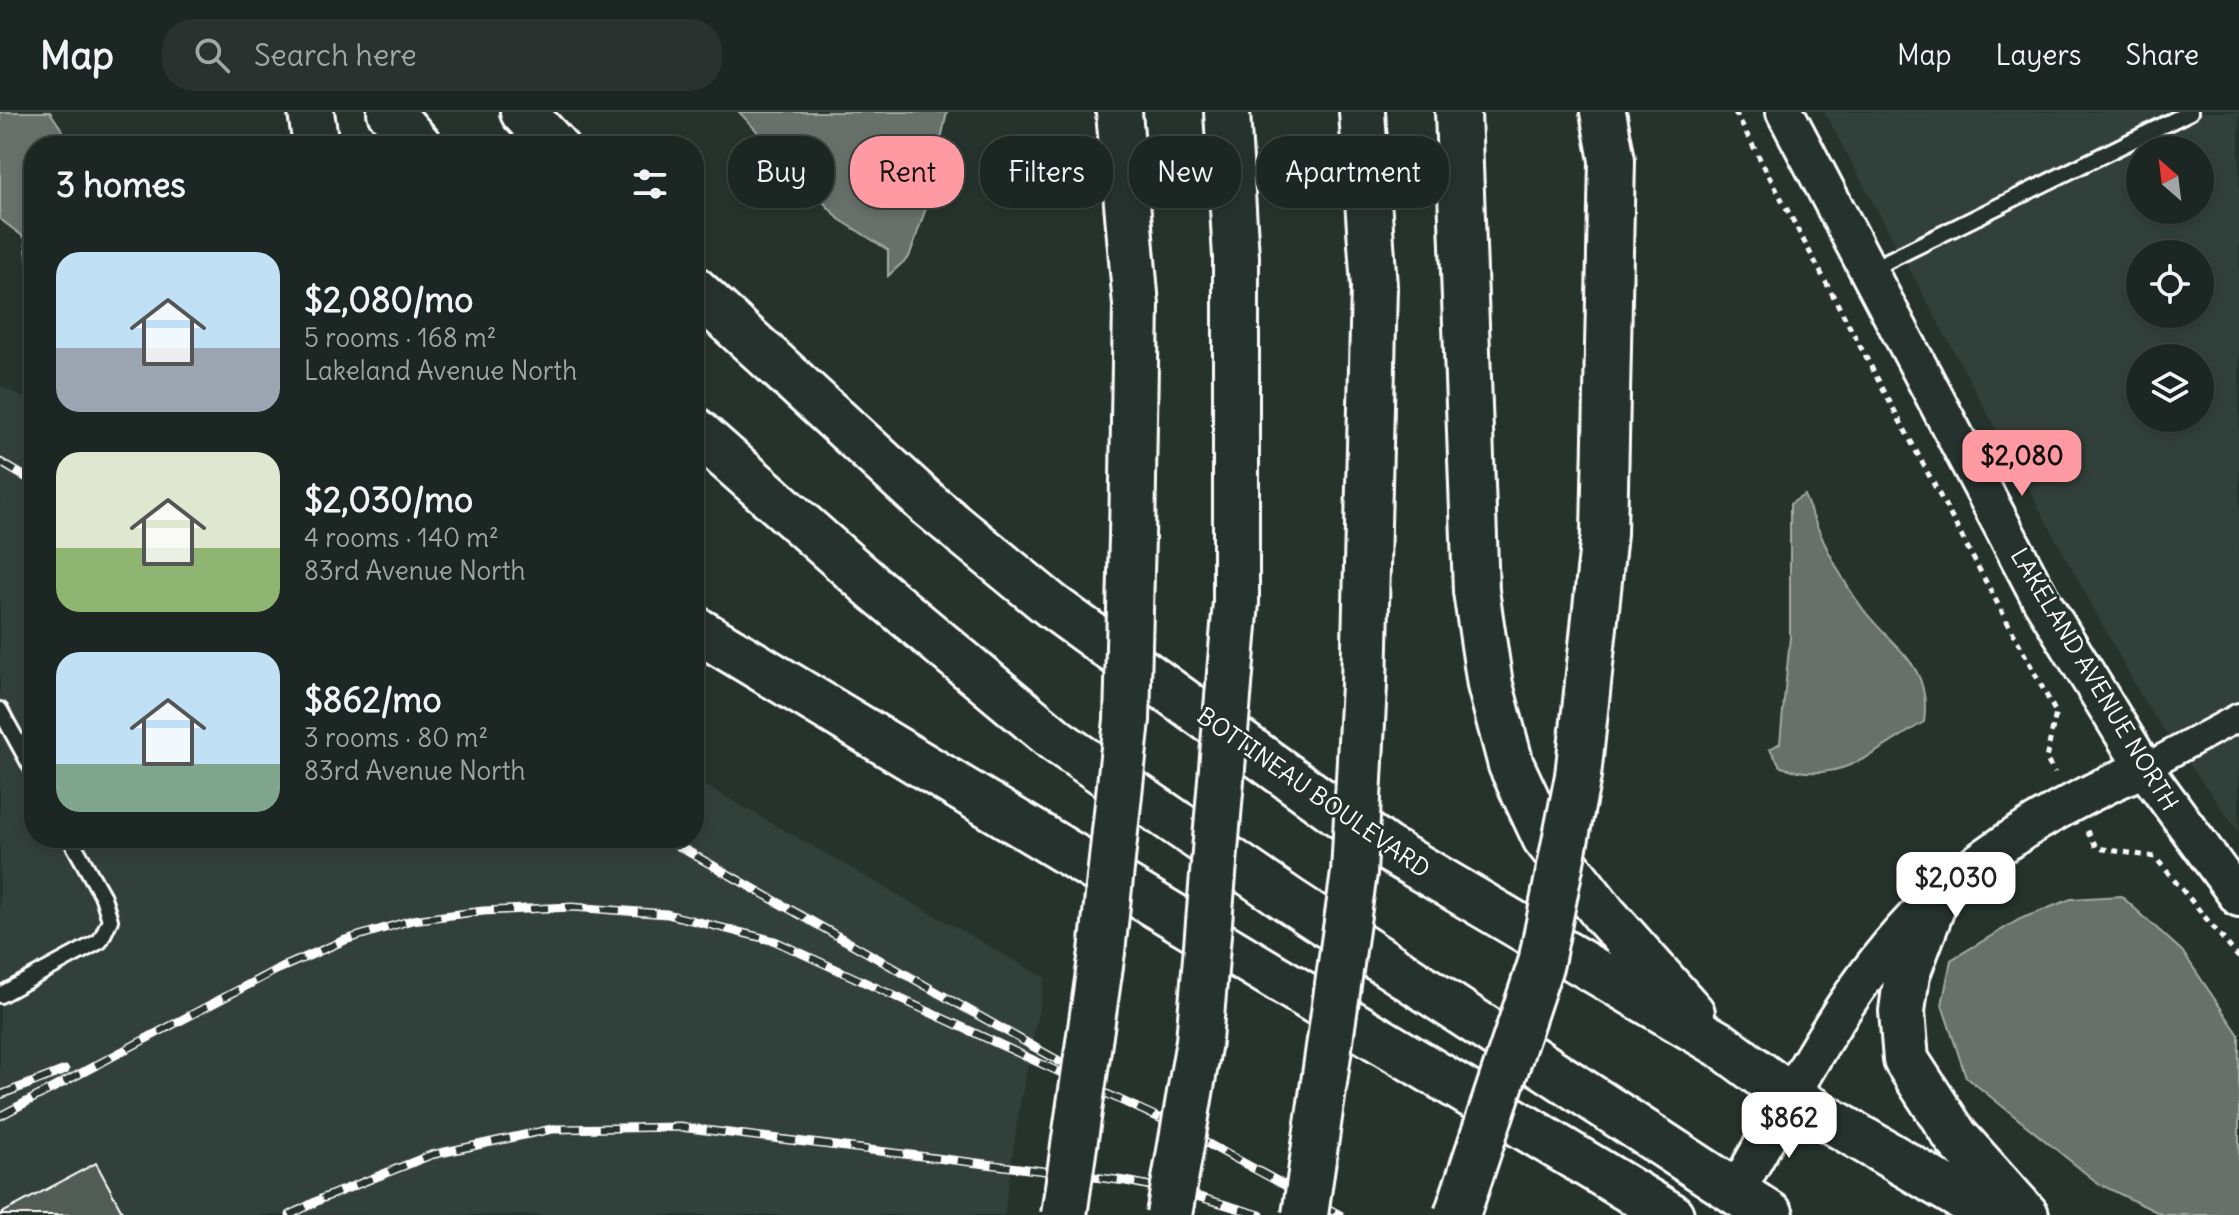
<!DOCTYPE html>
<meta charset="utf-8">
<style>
body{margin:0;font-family:Delius,sans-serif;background:#29322f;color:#f1f3f6;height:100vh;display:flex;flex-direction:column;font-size:30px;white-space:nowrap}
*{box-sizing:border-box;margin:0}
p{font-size:26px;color:#a0a5a5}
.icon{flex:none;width:44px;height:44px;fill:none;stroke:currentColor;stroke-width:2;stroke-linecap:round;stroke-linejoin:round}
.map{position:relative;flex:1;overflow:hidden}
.sheet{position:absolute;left:24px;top:24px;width:680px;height:712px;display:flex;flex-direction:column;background:#1c2622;border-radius:32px;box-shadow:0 4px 12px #0003,0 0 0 2px #3a4340}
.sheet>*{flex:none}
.hud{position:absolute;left:728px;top:24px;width:760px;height:72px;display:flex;gap:16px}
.needle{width:52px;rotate:332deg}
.buttons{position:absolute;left:2126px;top:24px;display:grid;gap:16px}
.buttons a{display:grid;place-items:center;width:88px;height:88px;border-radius:50%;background:#1c2622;box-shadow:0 4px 12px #0003,0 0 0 2px #3a4340;font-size:40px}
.price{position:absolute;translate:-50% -68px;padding:0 18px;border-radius:16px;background:#fff;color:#222;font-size:26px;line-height:52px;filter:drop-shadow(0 2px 4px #0008)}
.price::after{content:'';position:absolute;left:50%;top:48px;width:24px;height:18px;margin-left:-12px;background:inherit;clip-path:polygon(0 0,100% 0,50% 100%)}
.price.on{background:#ff9aa2;color:#111}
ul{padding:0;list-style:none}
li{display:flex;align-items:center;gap:24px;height:200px;padding:0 32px}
li span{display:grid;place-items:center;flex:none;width:224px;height:160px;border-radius:24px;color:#555}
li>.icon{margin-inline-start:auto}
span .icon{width:96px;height:96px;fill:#fffc;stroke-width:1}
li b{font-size:34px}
h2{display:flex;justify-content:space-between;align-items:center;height:96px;padding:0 32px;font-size:34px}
.tag{padding:0 28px;border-radius:32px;background:#1c2622;box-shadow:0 4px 12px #0003,0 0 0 2px #3a4340;font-size:28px;line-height:72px}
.tag.on{background:#ff9aa2;color:#111}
header{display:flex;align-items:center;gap:48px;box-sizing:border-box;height:112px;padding:0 40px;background:#1c2622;border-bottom:2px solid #3a4340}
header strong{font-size:38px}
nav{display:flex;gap:44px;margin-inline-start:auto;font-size:28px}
.search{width:560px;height:72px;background:#29322f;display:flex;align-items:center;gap:20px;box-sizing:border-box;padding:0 28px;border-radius:32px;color:#a0a5a5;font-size:30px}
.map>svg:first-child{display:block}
.built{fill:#333f3a;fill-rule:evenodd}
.water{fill:#67706c;stroke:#a4a9a7;stroke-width:2}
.building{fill:#515c57;stroke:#fff;stroke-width:2}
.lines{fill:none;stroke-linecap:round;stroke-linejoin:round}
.lane-casing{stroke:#fff;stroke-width:20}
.street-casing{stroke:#fff;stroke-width:32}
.secondary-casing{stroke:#fff;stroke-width:42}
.highway-casing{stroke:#fff;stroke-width:50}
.path{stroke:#fff;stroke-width:5;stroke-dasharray:6 6;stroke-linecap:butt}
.lane{stroke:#26332d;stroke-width:14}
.street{stroke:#26332d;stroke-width:26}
.secondary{stroke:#26332d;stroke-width:36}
.highway{stroke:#26332d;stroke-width:44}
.rail-casing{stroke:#fff;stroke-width:9}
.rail{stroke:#26332d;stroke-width:6;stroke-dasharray:18;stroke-linecap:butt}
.highway-bridge-casing{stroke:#fff;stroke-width:50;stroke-linecap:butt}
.highway-bridge{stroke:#26332d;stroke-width:44}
.labels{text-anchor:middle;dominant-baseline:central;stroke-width:6;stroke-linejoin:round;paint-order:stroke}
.street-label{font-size:24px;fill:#fff;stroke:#26332d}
</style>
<header>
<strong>Map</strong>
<div class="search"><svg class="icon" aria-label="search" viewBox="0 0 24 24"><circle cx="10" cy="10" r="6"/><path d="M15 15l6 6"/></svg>Search here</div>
<nav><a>Map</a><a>Layers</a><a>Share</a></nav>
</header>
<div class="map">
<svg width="2239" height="1103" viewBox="0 0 2239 1103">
<rect width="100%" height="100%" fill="#26332d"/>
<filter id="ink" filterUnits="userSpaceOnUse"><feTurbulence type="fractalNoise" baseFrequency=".0125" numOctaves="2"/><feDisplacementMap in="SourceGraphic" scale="16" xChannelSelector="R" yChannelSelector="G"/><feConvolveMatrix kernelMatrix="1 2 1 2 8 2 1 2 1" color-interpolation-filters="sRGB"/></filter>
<g filter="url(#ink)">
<!-- built -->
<path class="built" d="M1824,0H2239V720L2146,593ZM2140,38H2200V98H2140ZM2140,142H2200V202H2140ZM2140,246H2200V306H2140Z
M0,273L34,292V726H694V667L1045,866L1019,997L1004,1103H0Z"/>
<!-- water -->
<path class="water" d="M0,0H50L73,34H34V177L30,173L25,126L0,107Z
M739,0H947L926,96L909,145L888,164V138L839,107Z
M1804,383C1820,423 1837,462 1863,497C1893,537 1932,551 1924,610C1874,639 1841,674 1781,655L1770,637L1780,631L1790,525V392Z
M2121,784L2182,839L2239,923V1103H2163L2099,1072L1966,965L1942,893L1951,848L2020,807L2071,787Z"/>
<!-- building -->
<path class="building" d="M96,1051L124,1103H0V1102Z"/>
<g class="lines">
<!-- lane casing -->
<g class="lane-casing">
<path id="lane" d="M1869,158L2190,0
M0,598L34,660
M0,883L100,829L110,808L103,785L70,726"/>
</g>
<!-- street casing -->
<g class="street-casing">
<path id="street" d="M2144,656L2239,605"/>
</g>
<!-- secondary casing -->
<g class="secondary-casing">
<path id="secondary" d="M1785,0L2040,486L2144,656L2239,786
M1735,1081C1795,979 1848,865 1937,784C1999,728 2069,689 2144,656"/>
</g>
<!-- highway casing -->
<g class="highway-casing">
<path id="highway" d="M311,0L316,34
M390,0L420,34
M523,0L555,34
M1119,0L1136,193L1132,425
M1227,0L1236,145V490
M1362,0L1374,175L1364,573
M1458,0L1476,479L1490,573L1511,653L1545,726L1604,802L1692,901
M694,177L929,393L1052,494L1386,736L1721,933L1791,985L1991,1103
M694,317L875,477L1057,629L1289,788L1771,1103
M694,516L1671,1103
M1578,664L1604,422L1612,48L1603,0
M1936,785L1907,862L1902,899L1906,948L1956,1025L2026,1103"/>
</g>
<!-- path -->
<path class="path" d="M1735,0L2056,601L2046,647L2055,661
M2087,719L2097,736L2155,745L2239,846"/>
<!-- lane -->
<use href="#lane" class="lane"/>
<!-- street -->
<use href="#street" class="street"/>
<!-- secondary -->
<use href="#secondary" class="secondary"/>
<!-- highway -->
<use href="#highway" class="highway"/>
<!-- rail casing -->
<g class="rail-casing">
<path id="rail" d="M0,350L34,370
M664,726L1059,949
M0,983L65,958
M0,1004L276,858L345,828L412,808L483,799L572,795L667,802L775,829L1168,1010
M1160,1006L1340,1103
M290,1103L321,1087L431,1043L552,1017L680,1015L1126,1069L1186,1081L1260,1103"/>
</g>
<!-- rail -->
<use href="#rail" class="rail"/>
<!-- highway-bridge casing -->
<g class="highway-bridge-casing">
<path id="highway-bridge" d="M1064,1103L1102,840L1127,608L1132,425
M1169,1103L1199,929L1236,490
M1305,1103L1354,761L1364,573
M1457,1103L1541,851L1578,664"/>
</g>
<!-- highway-bridge -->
<use href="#highway-bridge" class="highway-bridge"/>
</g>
</g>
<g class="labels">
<!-- street labels -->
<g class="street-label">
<text transform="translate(2095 567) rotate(59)">LAKELAND AVENUE NORTH</text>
<text transform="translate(1314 680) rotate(35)">BOTTINEAU BOULEVARD</text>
</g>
</g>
</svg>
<div class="buttons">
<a><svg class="needle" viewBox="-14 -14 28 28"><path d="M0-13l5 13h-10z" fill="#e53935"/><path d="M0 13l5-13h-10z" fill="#a0a5a5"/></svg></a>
<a><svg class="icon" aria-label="locate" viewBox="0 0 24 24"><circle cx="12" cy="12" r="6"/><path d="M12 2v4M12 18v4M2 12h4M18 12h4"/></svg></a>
<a><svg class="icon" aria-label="layers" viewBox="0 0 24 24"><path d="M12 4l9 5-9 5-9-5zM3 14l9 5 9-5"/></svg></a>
</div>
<b class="price on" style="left:2022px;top:386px">$2,080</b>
<b class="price" style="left:1956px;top:808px">$2,030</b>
<b class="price" style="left:1789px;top:1048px">$862</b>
<div class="hud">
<a class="tag">Buy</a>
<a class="tag on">Rent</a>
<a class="tag">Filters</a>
<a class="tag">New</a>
<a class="tag">Apartment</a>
</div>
<section class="sheet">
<h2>3 homes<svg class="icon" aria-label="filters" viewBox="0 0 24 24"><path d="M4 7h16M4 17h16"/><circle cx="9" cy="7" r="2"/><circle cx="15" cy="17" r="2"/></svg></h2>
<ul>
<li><span style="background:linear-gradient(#bfe0f5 60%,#9aa5b1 0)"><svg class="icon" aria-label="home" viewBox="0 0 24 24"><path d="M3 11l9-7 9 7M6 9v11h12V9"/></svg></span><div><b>$2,080/mo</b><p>5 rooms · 168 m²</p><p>Lakeland Avenue North</p></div></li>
<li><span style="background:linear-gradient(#dfe7d0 60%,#8fb573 0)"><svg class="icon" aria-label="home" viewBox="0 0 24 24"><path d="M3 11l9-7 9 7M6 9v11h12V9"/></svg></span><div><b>$2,030/mo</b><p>4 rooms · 140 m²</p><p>83rd Avenue North</p></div></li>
<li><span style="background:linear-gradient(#bfe0f5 70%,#7fa58c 0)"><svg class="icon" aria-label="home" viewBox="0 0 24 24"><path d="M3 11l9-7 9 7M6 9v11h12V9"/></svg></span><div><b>$862/mo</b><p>3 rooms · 80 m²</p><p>83rd Avenue North</p></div></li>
</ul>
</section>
</div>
